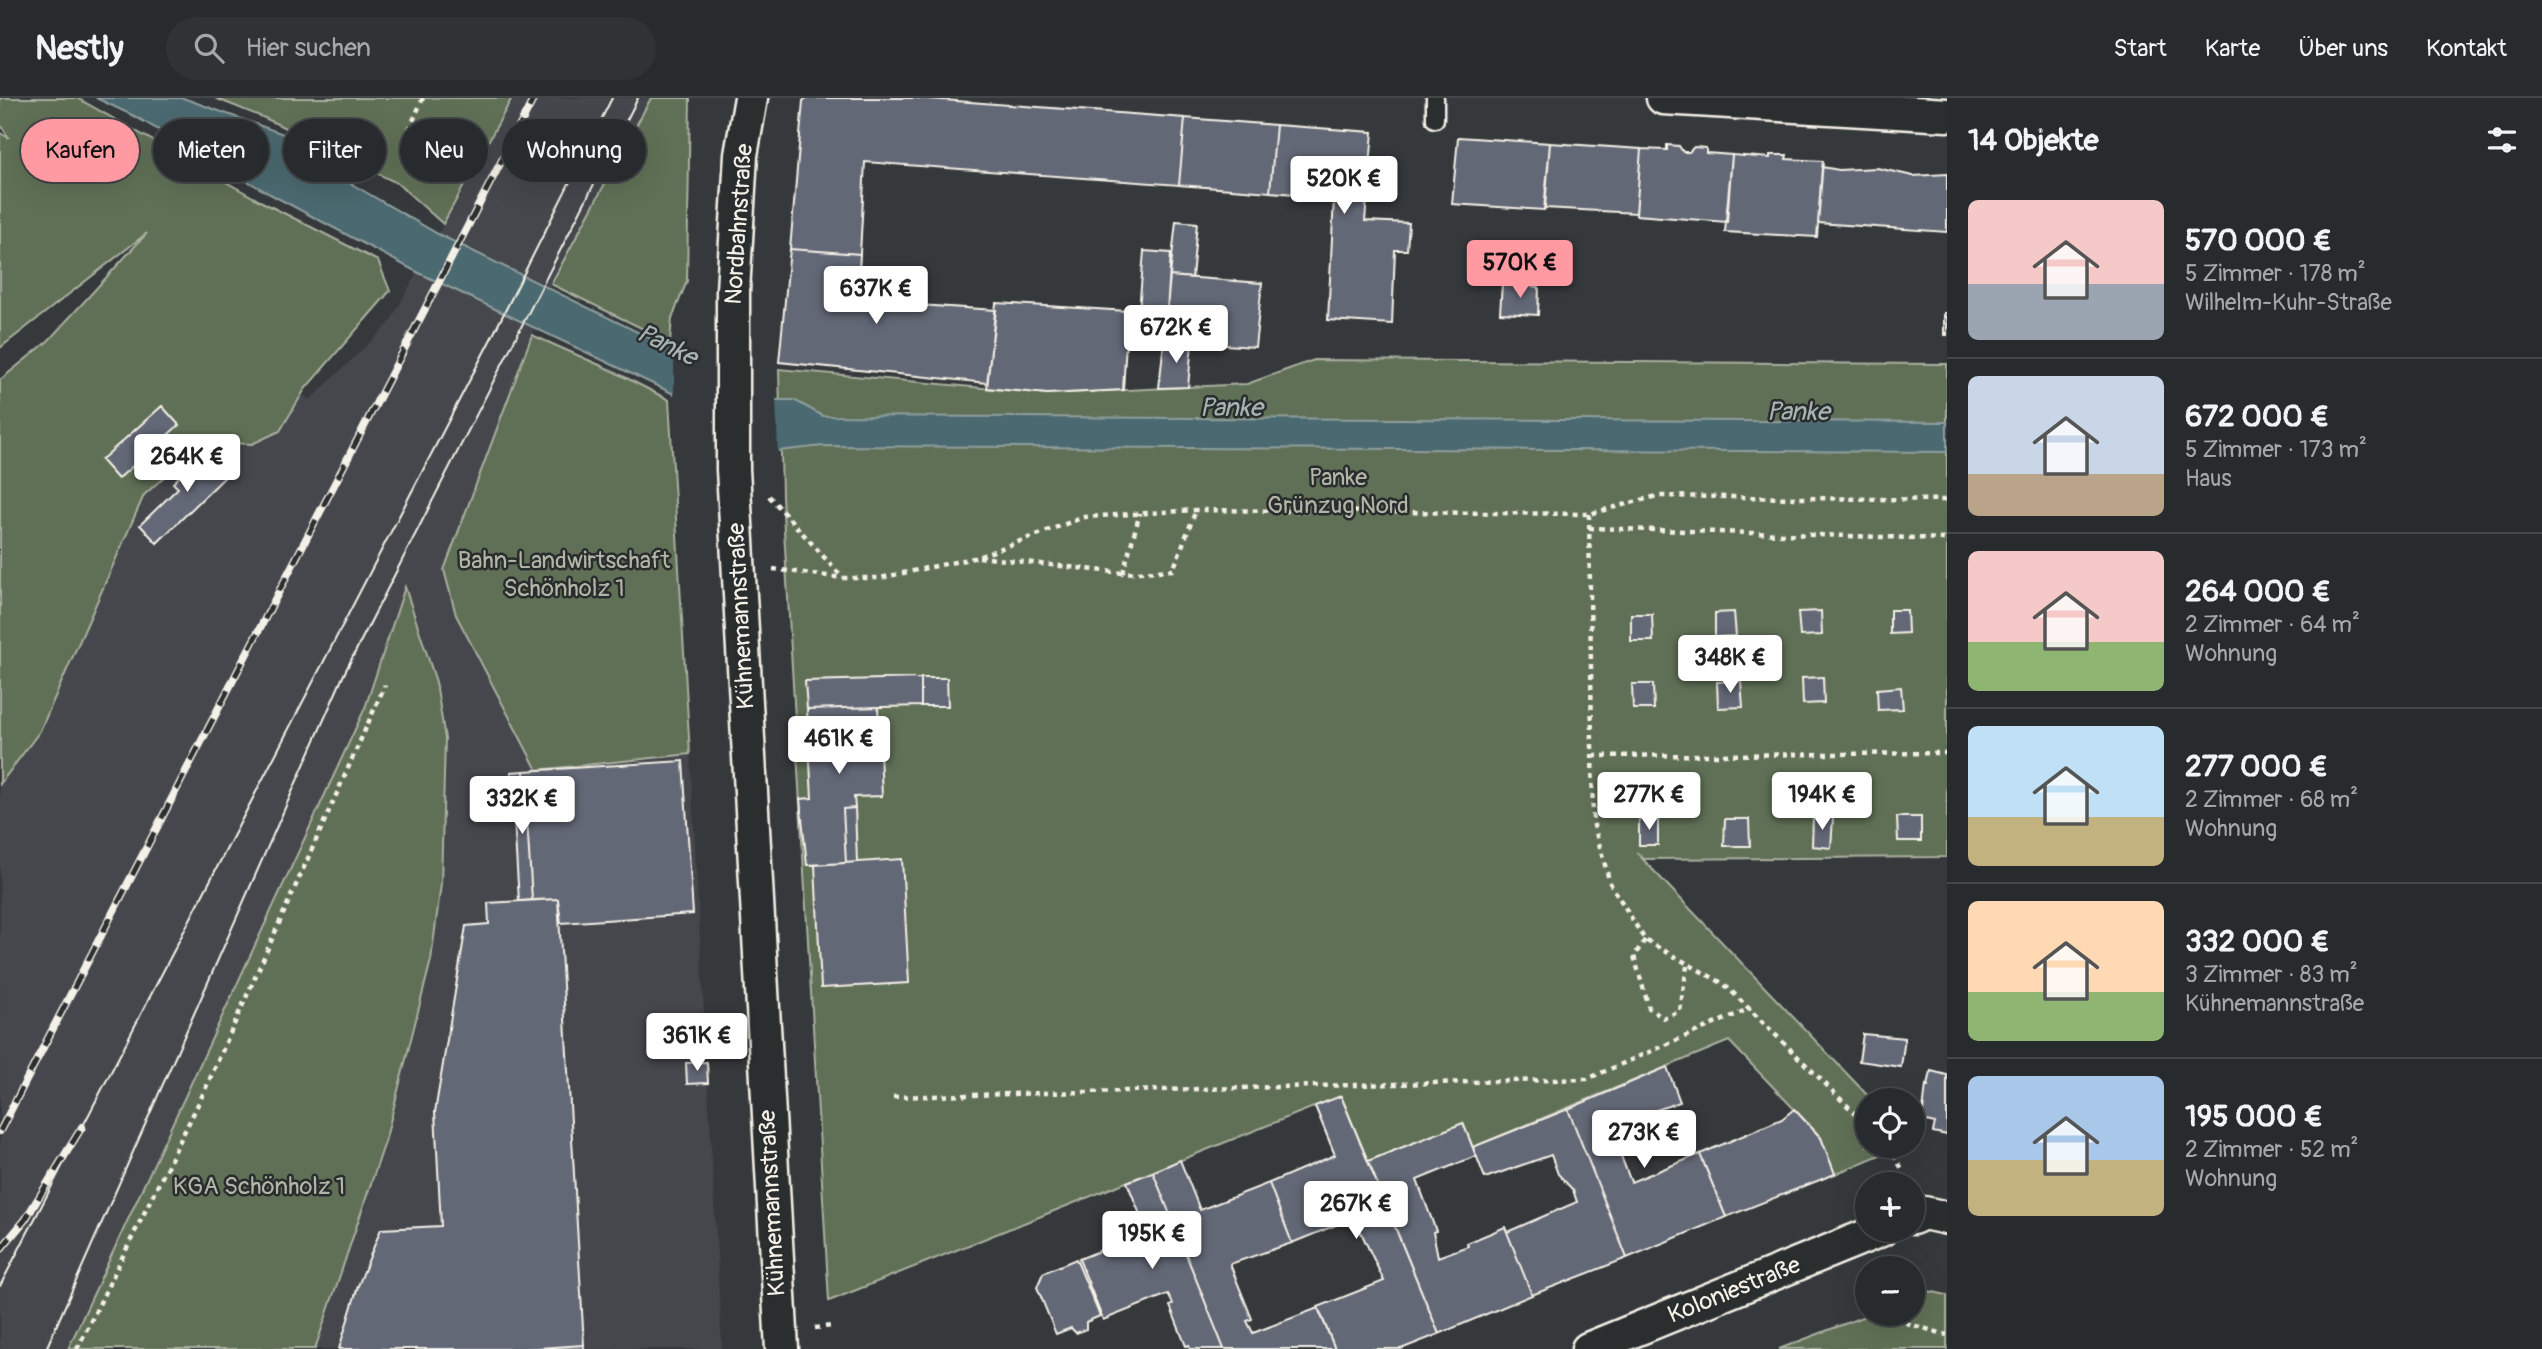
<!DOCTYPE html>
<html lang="de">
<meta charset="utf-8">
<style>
body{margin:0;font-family:Pangolin,sans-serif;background:#303335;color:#f1f3f6;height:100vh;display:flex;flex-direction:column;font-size:26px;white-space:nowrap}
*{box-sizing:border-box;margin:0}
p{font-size:23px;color:#a5a7aa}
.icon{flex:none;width:38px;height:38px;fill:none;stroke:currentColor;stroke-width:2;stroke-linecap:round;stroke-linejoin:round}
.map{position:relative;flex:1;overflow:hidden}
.drawer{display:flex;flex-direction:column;background:#282b2d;width:595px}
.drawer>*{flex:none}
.top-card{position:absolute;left:21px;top:21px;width:665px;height:63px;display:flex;gap:14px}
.tools{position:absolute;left:1855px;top:990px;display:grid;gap:14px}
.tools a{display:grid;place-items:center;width:70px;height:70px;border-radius:50%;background:#282b2d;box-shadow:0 7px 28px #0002,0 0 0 2px #444749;font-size:35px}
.price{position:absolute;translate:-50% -60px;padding:0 16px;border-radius:7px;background:#fff;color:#222;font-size:23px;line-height:46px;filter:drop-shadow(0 2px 4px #0008)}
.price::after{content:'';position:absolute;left:50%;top:42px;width:21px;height:16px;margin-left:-10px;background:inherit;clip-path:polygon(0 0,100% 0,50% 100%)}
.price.on{background:#ff9aa2;color:#111}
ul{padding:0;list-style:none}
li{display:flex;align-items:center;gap:21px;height:175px;padding:0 21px}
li+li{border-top:2px solid #444749}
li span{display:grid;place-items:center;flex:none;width:196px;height:140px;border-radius:10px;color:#555}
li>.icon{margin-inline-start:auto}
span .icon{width:84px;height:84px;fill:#fffc;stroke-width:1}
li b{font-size:30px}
h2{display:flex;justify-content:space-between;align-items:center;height:84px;padding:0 21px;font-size:30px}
.pill{padding:0 24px;border-radius:32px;background:#282b2d;box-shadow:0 7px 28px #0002,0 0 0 2px #444749;font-size:24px;line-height:63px}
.pill.on{background:#ff9aa2;color:#111}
header{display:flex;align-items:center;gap:42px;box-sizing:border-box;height:98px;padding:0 35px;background:#282b2d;border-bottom:2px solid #444749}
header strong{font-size:33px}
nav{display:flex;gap:38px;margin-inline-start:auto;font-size:24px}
.search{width:490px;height:63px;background:#303335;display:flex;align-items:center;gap:18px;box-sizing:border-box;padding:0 24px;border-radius:38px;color:#a5a7aa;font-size:26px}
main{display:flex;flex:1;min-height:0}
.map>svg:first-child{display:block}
.built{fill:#44474d}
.green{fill:#616f57;stroke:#aab0a0;stroke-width:2}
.water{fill:#4c696f;stroke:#8f9f9f;stroke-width:2}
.pier{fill:#36393c}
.building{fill:#646776;stroke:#f4f1e8;stroke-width:2}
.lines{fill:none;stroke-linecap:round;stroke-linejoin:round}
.service-casing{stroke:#f4f1e8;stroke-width:21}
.minor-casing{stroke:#f4f1e8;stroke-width:37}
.path{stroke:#f4f1e8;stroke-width:4.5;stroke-dasharray:5 5;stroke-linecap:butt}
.service{stroke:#2a2d2e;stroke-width:16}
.minor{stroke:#2a2d2e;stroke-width:32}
.tram{stroke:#f4f1e8;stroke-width:2}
.rail-casing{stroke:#f4f1e8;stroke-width:8}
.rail{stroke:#2a2d2e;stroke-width:5;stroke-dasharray:16;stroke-linecap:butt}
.labels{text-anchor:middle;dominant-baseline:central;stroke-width:5;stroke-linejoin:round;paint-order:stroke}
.street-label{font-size:24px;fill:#f4f1e8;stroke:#2a2d2e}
.park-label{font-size:24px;fill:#b2b6a7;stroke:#2a2d2e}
.water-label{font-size:26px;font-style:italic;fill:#a8b4b2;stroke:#2a2d2e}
</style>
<header>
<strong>Nestly</strong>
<div class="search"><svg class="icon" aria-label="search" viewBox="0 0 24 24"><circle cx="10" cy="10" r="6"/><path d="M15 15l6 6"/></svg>Hier suchen</div>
<nav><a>Start</a><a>Karte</a><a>Über uns</a><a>Kontakt</a></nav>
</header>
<main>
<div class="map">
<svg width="1947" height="1251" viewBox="0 0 1947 1251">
<rect width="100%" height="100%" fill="#36393c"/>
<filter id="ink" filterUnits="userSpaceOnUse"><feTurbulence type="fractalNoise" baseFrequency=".0143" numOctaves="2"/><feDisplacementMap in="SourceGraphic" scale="14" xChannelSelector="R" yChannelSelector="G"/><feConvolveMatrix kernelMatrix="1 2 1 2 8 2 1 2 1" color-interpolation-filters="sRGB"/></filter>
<g filter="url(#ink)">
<!-- built -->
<path class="built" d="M512,0H651L551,186L444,472L456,517L537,672L690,656L722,1251H316L385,1044L431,862L441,786L445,641L436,584L405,491L365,610L68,1251H0V445L260,266L310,302L389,226Z"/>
<!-- green -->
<path class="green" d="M0,0H77L260,103L378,163L390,193L305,291L280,333L252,346L203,344L144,397L40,633L0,686V282L48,243L147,135L0,250V35L9,40L0,26Z
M215,0H512L443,126L397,85L267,21Z
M651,0H690L687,183L672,220L670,244L551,186Z
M532,237L613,273L669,302L690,656L537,672L456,517L444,472Z
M1314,262L1947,266V759L1644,761L1636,754L1873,1003H1867V1048H1901L1835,1076L1821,1039L1729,943L1473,1049L1463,1025L1368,1063L1341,998L829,1203L782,398L779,271L1047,296L1247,286Z
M405,489L436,584L445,641L441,786L431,862L385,1044L315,1251H68L365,610Z
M1928,1193L1947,1197V1251H1779L1870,1216H1913V1199Z"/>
<!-- water -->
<path class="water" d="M96,0H183L286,37L331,74L438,136L776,302H794L823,318L1947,324V354L823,348L778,353L674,296L417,174L270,96L134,18Z"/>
<!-- pier -->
<path class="pier" d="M674,247L776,298L778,356L674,300Z"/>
<!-- building -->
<path class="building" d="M806,0H916L1185,20L1179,87L865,64L860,156L790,151L803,3Z
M1185,20L1276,27L1270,94L1179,87Z
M1276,27L1373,34L1365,123L1409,125L1407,152H1395L1392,226L1328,222L1334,99L1270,94Z
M1458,39L1550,45L1544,112L1452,106Z
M1550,45L1641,51L1636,115L1545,110Z
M1667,47L1679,48L1683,54H1689L1694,49L1706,50V55L1732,57L1727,124L1636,117L1641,51L1667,52Z
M1732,57L1770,60V57H1787L1786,61L1823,63L1817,139L1725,134Z
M1822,69L1839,72L1877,70L1913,78L1947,76V134L1818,125Z
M1176,123L1197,125L1192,180L1170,178Z
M790,151L860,156L858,191L872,193L871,204L996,212L987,285L779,264Z
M1144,153L1171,155L1166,227L1138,224Z
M1170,178L1262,185L1255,249L1164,243Z
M1502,186L1539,189L1538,217L1500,215Z
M996,205L1128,213L1123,292L1047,296L987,290Z
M1944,215H1947V237H1944Z
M1164,243L1192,245L1188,289L1159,290Z
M162,308L179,327L118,381L101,362Z
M205,353L210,359L215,354L232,372L157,445L140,427L178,390L173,385Z
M1890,512H1907L1908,535L1890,536Z
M1821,513L1822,537L1800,538L1798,514Z
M1734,514L1736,538L1715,539V515Z
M1631,516H1652L1653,543H1631Z
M1823,579L1824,605L1803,606L1802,580Z
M921,580V608L807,611L805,583Z
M921,580H947L948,608H921Z
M1741,583L1743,609L1718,610L1717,584Z
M1632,586H1653L1654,611H1633Z
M1901,589L1903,611L1878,612L1877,591Z
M878,609L882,698L854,699L855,710L843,711L846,765L807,767L800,701L812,700L807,611Z
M683,663L693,816L561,825L558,801L532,802L524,673Z
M524,673L532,802L519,803L511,674Z
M855,710L857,764L846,765L843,711Z
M1813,719L1833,720L1831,750L1812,748Z
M1897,719H1921V743H1898Z
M1725,721H1749L1750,748H1724Z
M1639,722H1658V747H1639Z
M902,761L909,885L821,890L815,767Z
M558,801L584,1247L523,1251H339L358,1188L381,1131L441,1128L435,1014L466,828L489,826L488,805Z
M1863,936L1905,940L1901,969L1859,963Z
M707,964L708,985L687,986L686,965Z
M1667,969L1680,1004L1618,1025L1613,1037L1626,1071L1631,1084L1700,1056L1726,1119L1627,1160L1568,1011Z
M1931,973L1947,977V1037L1933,1034L1935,1025L1922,1022L1926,987L1928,988Z
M1341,998L1439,1236L1401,1251H1335L1318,1209L1384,1183L1359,1130L1362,1129L1358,1118L1292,1145L1269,1085L1335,1057L1315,1008Z
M1568,1011L1627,1160L1532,1197L1507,1134L1577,1104L1573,1092L1558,1076L1551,1057L1485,1080L1473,1049Z
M1794,1011L1821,1040L1835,1076L1726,1119L1700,1056L1782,1021Z
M1463,1025L1476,1058L1417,1082L1436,1133L1433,1134L1438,1159L1468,1148L1467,1145L1505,1129L1532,1197L1439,1236L1368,1063Z
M1180,1062L1200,1112L1269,1085L1292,1145L1230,1166L1252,1221L1247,1223L1253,1235L1318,1210L1335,1251H1224L1153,1074Z
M1153,1074L1224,1251H1190L1189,1247L1186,1248L1170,1208L1173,1206L1168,1196L1103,1222L1079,1161L1147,1134L1127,1084Z
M1076,1161L1100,1218L1086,1224V1231L1076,1235L1071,1230L1056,1236L1037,1189L1043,1175Z
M584,1247V1251H523Z"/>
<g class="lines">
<!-- service casing -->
<g class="service-casing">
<path id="service" d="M1435,21V0"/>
</g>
<!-- minor casing -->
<g class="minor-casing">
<path id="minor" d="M751,0L741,57L733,193V371L782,1251
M1663,0L1947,17
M1913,1120L1924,1115L1947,1120
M1588,1251L1881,1132"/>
</g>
<!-- path -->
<path class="path" d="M409,32L423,0
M769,398L842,479
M1589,416L1593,724L1610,785L1645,842L1724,886L1867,1027
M1589,430L1947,441
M979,459L1123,475L1173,472L1196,412
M773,471L843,480H880L978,459L1084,419L1196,412L1589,416L1657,398L1947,402
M1123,475L1140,415
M1593,658L1947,655
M1645,842L1634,858L1649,910L1663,920L1680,913L1687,868
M893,999L1587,981L1751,910
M1889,1048L1902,1071
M1896,1222L1947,1237
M815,1230L832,1228
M77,1251L204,994L385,587"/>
<!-- service -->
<use href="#service" class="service"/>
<!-- minor -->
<use href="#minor" class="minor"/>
<!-- tram -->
<path class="tram" d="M0,1188L494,235L612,0
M46,1251L345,574L638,0"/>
<!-- rail casing -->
<g class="rail-casing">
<path id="rail" d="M0,1033L534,0
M0,1152L25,1122L82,1029"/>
</g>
<!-- rail -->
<use href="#rail" class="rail"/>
</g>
</g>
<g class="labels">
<!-- street labels -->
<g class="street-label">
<text transform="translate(739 126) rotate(-86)">Nordbahnstraße</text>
<text transform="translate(741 518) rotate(-93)">Kühnemannstraße</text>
<text transform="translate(772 1105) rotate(-93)">Kühnemannstraße</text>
<text transform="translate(1734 1192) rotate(-22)">Koloniestraße</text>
</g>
<!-- park labels -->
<g class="park-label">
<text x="1338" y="379">Panke<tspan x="1338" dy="28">Grünzug Nord</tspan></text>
<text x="564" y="462">Bahn-Landwirtschaft<tspan x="564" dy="28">Schönholz 1</tspan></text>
<text x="259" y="1088">KGA Schönholz 1</text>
</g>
<!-- water labels -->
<g class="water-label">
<text transform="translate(667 247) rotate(26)">Panke</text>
<text x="1231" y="310">Panke</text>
<text x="1798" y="314">Panke</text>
</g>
</g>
</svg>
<div class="tools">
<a><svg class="icon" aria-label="locate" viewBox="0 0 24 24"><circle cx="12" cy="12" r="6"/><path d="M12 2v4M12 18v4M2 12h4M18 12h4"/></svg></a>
<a>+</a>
<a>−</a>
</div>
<b class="price" style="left:1344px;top:118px">520K €</b>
<b class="price on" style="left:1520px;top:202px">570K €</b>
<b class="price" style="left:876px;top:228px">637K €</b>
<b class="price" style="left:1176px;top:267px">672K €</b>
<b class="price" style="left:187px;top:396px">264K €</b>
<b class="price" style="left:1730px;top:597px">348K €</b>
<b class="price" style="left:839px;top:678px">461K €</b>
<b class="price" style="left:1649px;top:734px">277K €</b>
<b class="price" style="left:1822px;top:734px">194K €</b>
<b class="price" style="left:522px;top:738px">332K €</b>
<b class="price" style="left:697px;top:975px">361K €</b>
<b class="price" style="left:1644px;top:1072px">273K €</b>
<b class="price" style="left:1356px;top:1143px">267K €</b>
<b class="price" style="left:1152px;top:1173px">195K €</b>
<div class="top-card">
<a class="pill on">Kaufen</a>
<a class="pill">Mieten</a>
<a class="pill">Filter</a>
<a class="pill">Neu</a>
<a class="pill">Wohnung</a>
</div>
</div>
<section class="drawer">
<h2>14 Objekte<svg class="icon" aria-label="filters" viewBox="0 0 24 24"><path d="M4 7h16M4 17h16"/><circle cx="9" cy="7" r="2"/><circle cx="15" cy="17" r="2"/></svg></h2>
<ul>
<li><span style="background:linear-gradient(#f6c9c9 60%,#9aa5b1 0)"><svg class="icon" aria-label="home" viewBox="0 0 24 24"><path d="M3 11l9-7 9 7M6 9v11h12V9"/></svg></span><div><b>570 000 €</b><p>5 Zimmer · 178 m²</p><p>Wilhelm-Kuhr-Straße</p></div></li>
<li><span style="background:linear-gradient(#c9d6e8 70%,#b9a48a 0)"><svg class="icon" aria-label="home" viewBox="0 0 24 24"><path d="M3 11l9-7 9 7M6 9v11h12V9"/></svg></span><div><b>672 000 €</b><p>5 Zimmer · 173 m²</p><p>Haus</p></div></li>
<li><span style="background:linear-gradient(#f6c9c9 65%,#8fb573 0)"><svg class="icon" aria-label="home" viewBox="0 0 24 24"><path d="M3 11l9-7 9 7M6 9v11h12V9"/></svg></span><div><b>264 000 €</b><p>2 Zimmer · 64 m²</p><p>Wohnung</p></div></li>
<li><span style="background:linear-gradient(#bfe0f5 65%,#c2b280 0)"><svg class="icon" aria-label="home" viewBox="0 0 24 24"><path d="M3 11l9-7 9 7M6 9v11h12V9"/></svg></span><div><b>277 000 €</b><p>2 Zimmer · 68 m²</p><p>Wohnung</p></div></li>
<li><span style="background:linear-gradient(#ffd9b3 65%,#8fb573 0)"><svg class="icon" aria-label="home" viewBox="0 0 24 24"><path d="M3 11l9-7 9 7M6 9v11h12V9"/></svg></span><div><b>332 000 €</b><p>3 Zimmer · 83 m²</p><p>Kühnemannstraße</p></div></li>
<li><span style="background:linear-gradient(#a9c7e8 60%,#c2b280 0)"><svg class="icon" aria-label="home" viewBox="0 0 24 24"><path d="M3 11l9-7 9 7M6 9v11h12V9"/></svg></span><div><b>195 000 €</b><p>2 Zimmer · 52 m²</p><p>Wohnung</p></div></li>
</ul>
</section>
</main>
